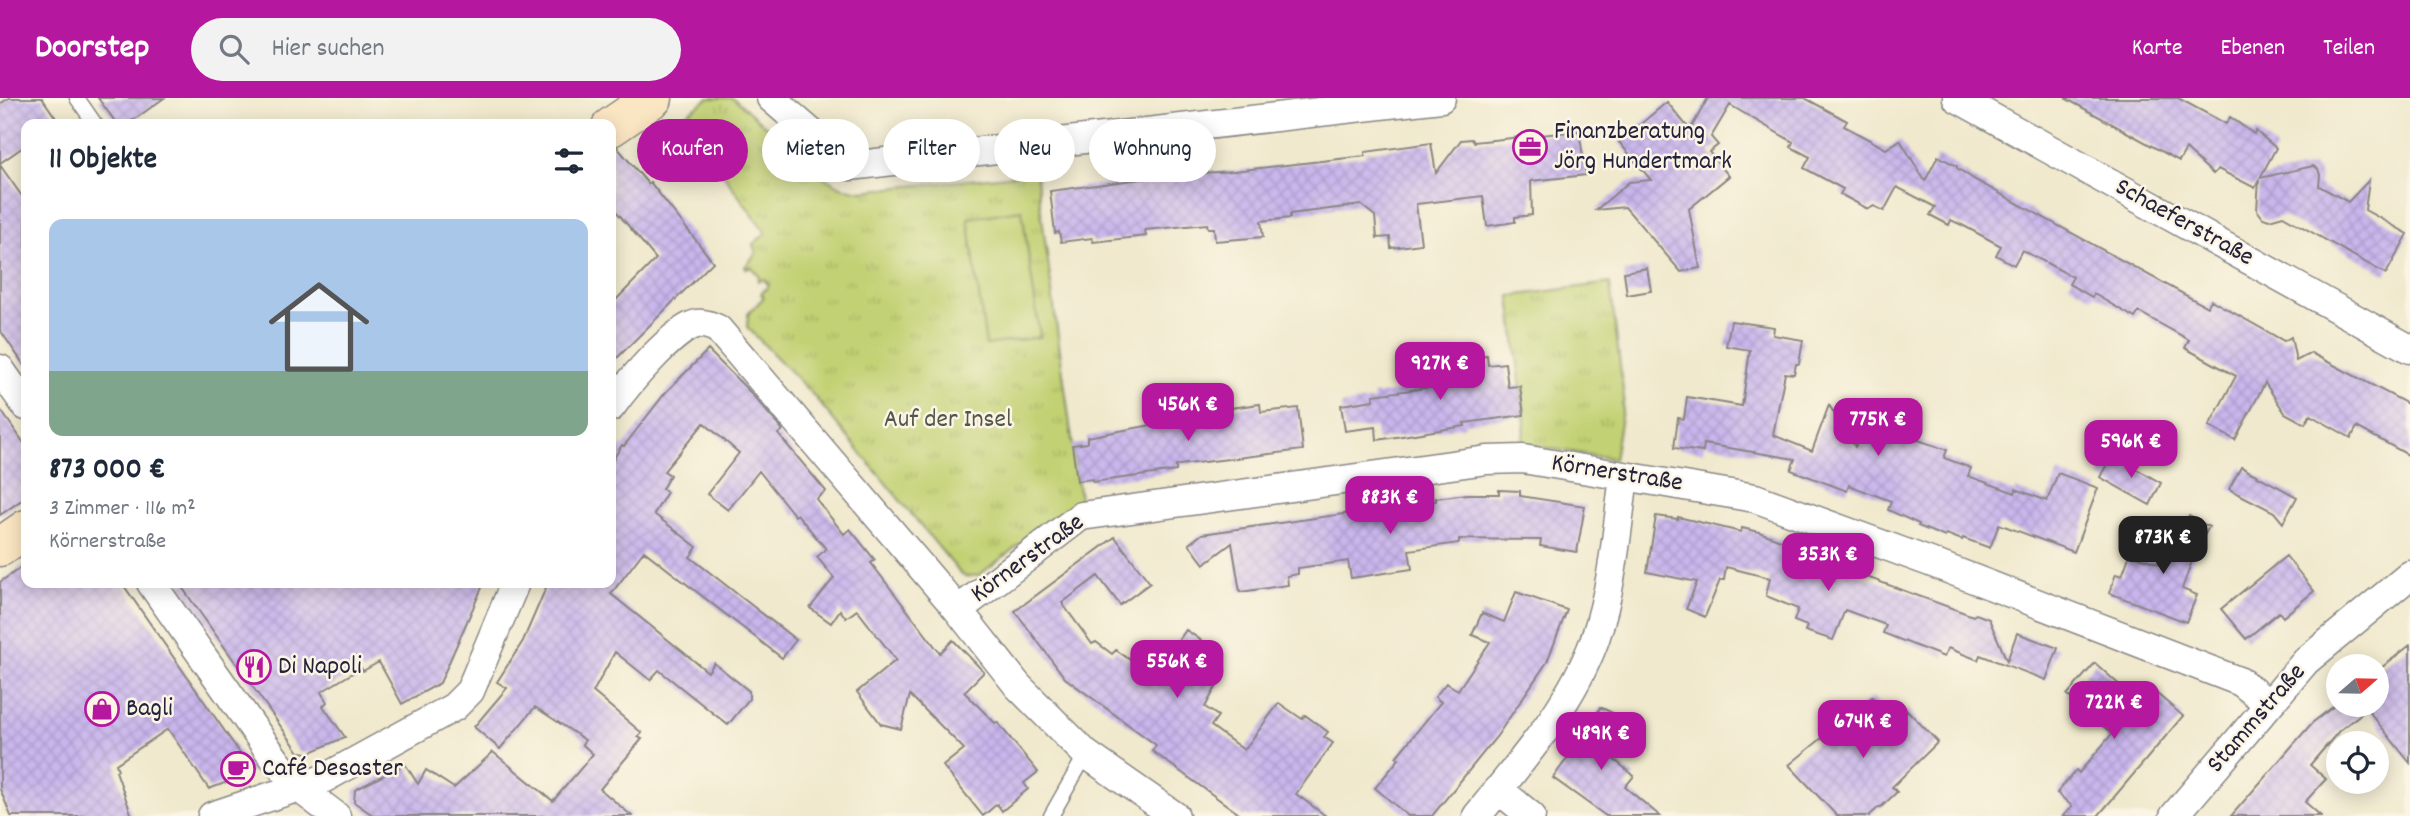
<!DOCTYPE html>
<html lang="de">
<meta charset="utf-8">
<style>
body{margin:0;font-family:Dekko,sans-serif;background:#f2f2f3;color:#1f2937;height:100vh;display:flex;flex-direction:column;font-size:26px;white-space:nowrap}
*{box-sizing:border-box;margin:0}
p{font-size:23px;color:#747a83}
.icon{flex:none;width:38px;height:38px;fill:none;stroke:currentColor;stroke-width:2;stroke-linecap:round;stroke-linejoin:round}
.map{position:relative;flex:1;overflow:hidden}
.drawer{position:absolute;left:21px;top:21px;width:595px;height:469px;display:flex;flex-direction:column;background:#fff;border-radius:14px;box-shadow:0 4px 18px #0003}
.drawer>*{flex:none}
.guide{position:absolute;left:637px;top:21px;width:665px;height:63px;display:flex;gap:14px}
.needle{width:46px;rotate:70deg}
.controls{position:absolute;left:2326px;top:556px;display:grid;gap:14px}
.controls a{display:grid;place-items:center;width:63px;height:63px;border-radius:50%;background:#fff;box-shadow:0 4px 18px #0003;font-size:35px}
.price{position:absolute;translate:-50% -60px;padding:0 16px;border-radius:14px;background:#b5179e;color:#fff;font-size:23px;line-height:46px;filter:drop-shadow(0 2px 4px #0008)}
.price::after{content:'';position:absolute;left:50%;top:42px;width:21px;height:16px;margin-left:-10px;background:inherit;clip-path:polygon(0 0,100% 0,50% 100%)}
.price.on{background:#222;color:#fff}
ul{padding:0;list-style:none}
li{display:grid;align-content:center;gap:14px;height:371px;padding:0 28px}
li+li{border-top:2px solid #e0e1e3}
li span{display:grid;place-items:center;height:217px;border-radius:14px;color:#555}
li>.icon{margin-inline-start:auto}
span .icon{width:126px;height:126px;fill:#fffc;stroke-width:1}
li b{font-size:30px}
h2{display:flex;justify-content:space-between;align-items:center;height:84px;padding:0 28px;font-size:30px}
.tag{padding:0 24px;border-radius:32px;background:#fff;box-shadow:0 4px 18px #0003;font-size:24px;line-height:63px}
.tag.on{background:#b5179e;color:#fff}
header{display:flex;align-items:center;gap:42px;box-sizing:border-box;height:98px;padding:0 35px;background:#b5179e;color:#fff}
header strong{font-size:33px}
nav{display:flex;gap:38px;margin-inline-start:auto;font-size:24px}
.search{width:490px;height:63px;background:#f2f2f3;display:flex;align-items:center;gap:18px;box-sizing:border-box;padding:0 24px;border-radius:38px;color:#747a83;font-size:26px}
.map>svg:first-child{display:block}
.grass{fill:url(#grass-tufts);stroke:#727a57;stroke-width:2}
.pitch{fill:#c2d173;stroke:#727a57;stroke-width:2}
.building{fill:url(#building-cross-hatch)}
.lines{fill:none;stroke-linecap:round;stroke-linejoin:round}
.lane-casing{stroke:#898684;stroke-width:17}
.street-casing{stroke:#898684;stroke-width:31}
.secondary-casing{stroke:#898684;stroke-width:41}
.lane{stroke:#fff;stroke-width:14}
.street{stroke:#fff;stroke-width:28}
.secondary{stroke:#fbe6c3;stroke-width:38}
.labels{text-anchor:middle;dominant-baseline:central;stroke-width:5;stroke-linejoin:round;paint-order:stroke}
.poi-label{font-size:26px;fill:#22223b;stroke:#fcf5e5;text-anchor:start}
.street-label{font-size:26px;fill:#22223b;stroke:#fcf5e5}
.park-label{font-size:26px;fill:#52574c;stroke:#fcf5e5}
</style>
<header>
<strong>Doorstep</strong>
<div class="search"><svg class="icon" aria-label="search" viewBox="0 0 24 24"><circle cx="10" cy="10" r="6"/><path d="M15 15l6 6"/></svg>Hier suchen</div>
<nav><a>Karte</a><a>Ebenen</a><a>Teilen</a></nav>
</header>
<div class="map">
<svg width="2410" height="718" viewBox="0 0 2410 718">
<defs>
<pattern id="grass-tufts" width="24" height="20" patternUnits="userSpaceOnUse" patternTransform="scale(1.75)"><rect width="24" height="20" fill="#c2d173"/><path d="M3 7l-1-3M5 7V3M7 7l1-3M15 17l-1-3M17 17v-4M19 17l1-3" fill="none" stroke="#a6b364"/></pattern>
<pattern id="building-cross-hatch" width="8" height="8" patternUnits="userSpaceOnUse" patternTransform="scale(1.75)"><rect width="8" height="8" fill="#c9b6ec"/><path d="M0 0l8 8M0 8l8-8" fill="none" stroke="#ac9ccb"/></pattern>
</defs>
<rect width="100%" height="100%" fill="#fcf5e5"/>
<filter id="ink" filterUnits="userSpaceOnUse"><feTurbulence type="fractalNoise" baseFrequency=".0143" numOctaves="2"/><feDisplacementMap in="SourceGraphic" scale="14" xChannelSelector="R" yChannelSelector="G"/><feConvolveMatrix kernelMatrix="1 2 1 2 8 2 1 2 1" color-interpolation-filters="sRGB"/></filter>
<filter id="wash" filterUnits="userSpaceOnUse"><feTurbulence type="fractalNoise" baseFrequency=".00686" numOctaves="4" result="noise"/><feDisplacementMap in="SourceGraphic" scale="28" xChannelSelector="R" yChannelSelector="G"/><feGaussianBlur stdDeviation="1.57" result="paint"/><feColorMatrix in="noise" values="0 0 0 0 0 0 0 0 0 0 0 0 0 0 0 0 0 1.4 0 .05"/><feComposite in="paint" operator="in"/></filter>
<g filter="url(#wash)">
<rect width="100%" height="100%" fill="#f0e9cd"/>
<!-- grass -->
<path class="grass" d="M709,0H732L738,4L822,78L841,89L861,93L1036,75L1080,401L979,477L965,479L960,475L813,297L747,229L748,216L764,199L761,196L769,187L763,181L758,183L759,178L751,169L747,171L745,169L756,155L753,146L766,135L686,26L667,38L663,32Z
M1610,185L1624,300L1614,361L1522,346L1525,326L1510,198Z"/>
<!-- pitch -->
<path class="pitch" d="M1022,112L1040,239L986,247L968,120Z"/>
<g id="blocks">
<!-- building -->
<path class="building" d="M9,0H42L60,26H26V47L0,65V6Z
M98,0H164L128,26H117Z
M1708,0H1805L1847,23L1844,28L1886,51L1900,42L1925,83L1938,58L1957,68V70L1975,82L2207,209L2211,202L2284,243L2291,239L2296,263L2311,255L2410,307V358L2357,329L2351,340L2310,317L2305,326L2285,315L2265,285L2235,342L2209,328L2236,278L2185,250L2189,242L2139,214L2135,220L2094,196L2092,199L2069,186L2073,179L2022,152L2014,167L1996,157L2001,148L1964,128L1951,122L1949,127L1930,117L1935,109L1897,89L1884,113L1874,108L1868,111L1840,96L1843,91L1804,70L1810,59L1791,49L1793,44L1730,7L1711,39L1718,47L1709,54L1729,78L1689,111L1700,170L1681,174L1625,109L1596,112L1629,84L1651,82L1619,44L1667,4L1690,32Z
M2065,0H2178L2226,26L2230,19L2254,36L2256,33L2276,50L2260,80L2313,68L2318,71L2320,77L2319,88L2348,104L2369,82L2365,112L2408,136L2386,176L2283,118L2269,122L2263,120L2257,112L2259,82L2255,90L2218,71L2213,76L2186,51L2179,63Z
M1579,33L1586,77L1531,83L1532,117L1515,119V124L1487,128L1483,98L1416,106L1421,146L1391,150L1390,139L1377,140L1375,118L1361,107L1290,116V120L1261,123L1263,139L1215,143L1214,130H1208L1207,126L1145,132L1146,138L1093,144L1092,140L1061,144L1059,134L1055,135L1050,93L1156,79L1158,81L1171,80L1184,78L1186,76L1234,73L1365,58V54L1431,45L1436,75L1461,42L1472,41L1474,44Z
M617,49L648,86L650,84L713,164L611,266V207L656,161L611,107V51Z
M0,67L26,104V270L0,232Z
M1647,170L1651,193L1627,197L1624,174Z
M1731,223L1774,229L1773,237L1803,242L1799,266H1796L1794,276L1785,275L1773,337L1812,353L1829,307L1855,349L1870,317L1904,329L1901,336L1947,352L1944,360L1971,370L1968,378L2015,395L2016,391L2047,403L2058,375L2098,390L2074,454L1999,426L1990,450L1963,440L1962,442L1946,436L1945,439L1918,428L1919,426L1888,412L1891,403L1849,387L1847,393L1791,372L1795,361L1704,346L1703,354L1674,350L1678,320L1684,321L1687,299L1742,308L1750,252L1726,248Z
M708,252L748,292L783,332L778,336L826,393L816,401L844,436L850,431L875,462L871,465L940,555L953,542L984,574L964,594L995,625L997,624L1038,674L1024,685L1028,691L1002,713L997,706L983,718L943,668L964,651L910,597L901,631L881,626L857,594L896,562L857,512L846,520L840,512L831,525L810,510L834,480L817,459L826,451L797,416L795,418L759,373L728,412L707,396L739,355L704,325L664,373L670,377L662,391L667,394L654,416L697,449L690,459L796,542L782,560L644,453L611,496L708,574L714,565L749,593V601L728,627L659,572L650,582L615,554L593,594L642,635L638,639L642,641L600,691L632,718H374L354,704L355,692L405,666L418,686L426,672L454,690L493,654L553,703L593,656L582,646L585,642L535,609L500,651L474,629L507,590L497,584L523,543L548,485H611V365L622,347L624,348L666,294Z
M1487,257L1488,267L1505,265L1508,289L1520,288L1524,317L1464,325L1465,328L1377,342L1376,329L1345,333L1341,307L1374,302L1373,297L1435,289L1433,272L1452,269L1451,262Z
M1260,306L1261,314L1298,310L1303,352L1179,367L1176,368V373L1093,384L1092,381L1077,383L1072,347L1087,345V339L1173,323L1172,318Z
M0,311L26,348V399L0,417Z
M2112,357L2161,385L2150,407L2100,379Z
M2241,369L2297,399L2283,425L2274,414L2229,391Z
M1499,392L1520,393V398L1585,408L1577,454L1540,448L1541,442L1459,441V445L1409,452L1412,471L1351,480L1348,463L1298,470V476L1287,478L1288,487L1240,494L1232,445L1204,466L1189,446L1202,436L1436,403V400L1467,396H1499Z
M1656,418L1678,421V419L1741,434L1742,430L1759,434L1822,457L1820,462L1973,518L1976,516L1989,521L2007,563L2017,535L2058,550L2046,582L1980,557L1978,562L1948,550L1944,559L1883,535L1886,527L1845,512L1833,542L1805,533L1807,528L1794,523L1798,511L1766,498L1770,480L1726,469L1724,482H1720L1705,519L1686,511L1697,484L1647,474Z
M2189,418L2209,429L2196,452L2182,491L2197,497L2186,524L2109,495L2116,476L2122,478L2130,456L2163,467Z
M1115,439L1150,485L1120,507L1098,478L1062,505L1092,546L1096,544L1112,556L1116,552L1153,578L1186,532L1205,545L1197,558L1225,573L1205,609L1218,618L1211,628L1244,652L1279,605L1302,621L1305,617L1328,634L1324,639L1333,645L1296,696L1326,718H1242L1152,653L1156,647L1065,580L1015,513Z
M2286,458L2314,493L2283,519L2279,514L2246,541L2221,511Z
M26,466V485H122L253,674L209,691L168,631L116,666L118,672L116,673L132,718H11L0,691V484Z
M179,485H484L440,585L402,606L379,564L363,573L361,570L321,594L327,604L323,608L345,639L309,655L299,654Z
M1516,494L1567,512L1547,564L1497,638L1432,718H1408L1375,690L1399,661L1396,659L1441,604L1435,599L1446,585L1458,592L1490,544L1472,537L1482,515L1504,524Z
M2410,547V665L2367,611L2339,633L2310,667L2326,681L2305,704L2321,718H2231L2312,625L2338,605V607H2376V574Z
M2095,565L2144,609L2156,595L2183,618L2098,718H2063L2072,708L2057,695L2076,672L2079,675L2112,636L2067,597Z
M1872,599L1896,623L1907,612L1938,644L1892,689L1897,694L1880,710L1879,709L1869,718H1837L1789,667Z
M1600,609L1621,619L1612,642L1620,647L1611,659L1634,678L1625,689L1660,718H1606L1553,680L1595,621Z"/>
</g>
</g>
<g filter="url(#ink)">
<use href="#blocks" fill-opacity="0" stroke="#898684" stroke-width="2"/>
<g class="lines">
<!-- lane casing -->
<g class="lane-casing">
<path id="lane" d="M77,0L95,26
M1051,718L1086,656"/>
</g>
<!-- street casing -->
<g class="street-casing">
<path id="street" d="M771,0L850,68L1441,0
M1957,0L2410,251
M0,271L26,308
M611,309C625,289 674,230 697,226C705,225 712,228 718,231L958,512L1018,588L1086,656L1175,718
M151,485L277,664L299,690L336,718
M958,512L1081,418L1487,362L1523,361L1755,400L1930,464L2241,584L2269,606
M1498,691L1531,718
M212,718L323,681L454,609L470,593L515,485
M1477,718C1521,663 1571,608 1595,541C1613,488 1617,432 1624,378
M2174,718L2306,563L2410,477"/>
</g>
<!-- secondary casing -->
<g class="secondary-casing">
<path id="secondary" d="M611,29L653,0
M0,449L26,431"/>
</g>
<!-- lane -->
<use href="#lane" class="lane"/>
<!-- street -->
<use href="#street" class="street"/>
<!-- secondary -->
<use href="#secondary" class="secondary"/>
</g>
</g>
<!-- icons -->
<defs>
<g id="office-ring" transform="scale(1.75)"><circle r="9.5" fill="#fcf5e5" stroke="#b5179e" stroke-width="1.5"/><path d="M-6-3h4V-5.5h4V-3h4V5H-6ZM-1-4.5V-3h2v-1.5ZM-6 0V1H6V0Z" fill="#b5179e"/></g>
<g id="restaurant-ring" transform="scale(1.75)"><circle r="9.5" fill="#fcf5e5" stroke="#b5179e" stroke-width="1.5"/><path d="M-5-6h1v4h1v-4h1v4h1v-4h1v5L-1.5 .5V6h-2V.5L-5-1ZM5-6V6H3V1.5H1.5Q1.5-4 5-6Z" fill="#b5179e"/></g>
<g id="shop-ring" transform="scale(1.75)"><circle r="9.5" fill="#fcf5e5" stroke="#b5179e" stroke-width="1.5"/><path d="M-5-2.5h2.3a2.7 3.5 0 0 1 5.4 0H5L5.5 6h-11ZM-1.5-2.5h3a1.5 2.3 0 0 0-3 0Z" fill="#b5179e"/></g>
<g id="cafe-ring" transform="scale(1.75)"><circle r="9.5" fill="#fcf5e5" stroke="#b5179e" stroke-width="1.5"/><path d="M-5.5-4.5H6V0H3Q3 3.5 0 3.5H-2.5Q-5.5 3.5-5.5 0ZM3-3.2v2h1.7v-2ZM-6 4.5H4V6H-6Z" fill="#b5179e"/></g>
</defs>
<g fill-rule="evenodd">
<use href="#office-ring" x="1530" y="49"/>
<use href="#restaurant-ring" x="254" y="569"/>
<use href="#shop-ring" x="102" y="611"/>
<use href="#cafe-ring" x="238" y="671"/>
</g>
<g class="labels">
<!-- poi labels -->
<g class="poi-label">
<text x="1554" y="34">Finanzberatung<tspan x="1554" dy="30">Jörg Hundertmark</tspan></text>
<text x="278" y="569">Di Napoli</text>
<text x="126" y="611">Bagli</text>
<text x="262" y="671">Café Desaster</text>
</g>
<!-- street labels -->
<g class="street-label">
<text transform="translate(2184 125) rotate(29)">Schaeferstraße</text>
<text transform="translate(1617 376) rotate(9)">Körnerstraße</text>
<text transform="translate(1028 461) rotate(-36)">Körnerstraße</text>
<text transform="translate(2257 621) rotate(-49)">Stammstraße</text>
</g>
<!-- park labels -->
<g class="park-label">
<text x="948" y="322">Auf der Insel</text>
</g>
</g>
</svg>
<div class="controls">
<a><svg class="needle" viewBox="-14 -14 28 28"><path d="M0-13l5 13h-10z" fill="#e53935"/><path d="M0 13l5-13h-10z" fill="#747a83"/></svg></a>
<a><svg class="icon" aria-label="locate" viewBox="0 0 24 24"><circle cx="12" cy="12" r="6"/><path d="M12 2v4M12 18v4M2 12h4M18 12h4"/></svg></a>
</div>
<b class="price" style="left:1440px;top:304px">927K €</b>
<b class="price" style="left:1188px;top:345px">456K €</b>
<b class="price" style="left:1878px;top:360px">775K €</b>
<b class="price" style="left:2131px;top:382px">596K €</b>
<b class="price" style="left:1390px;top:438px">883K €</b>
<b class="price on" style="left:2163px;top:478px">873K €</b>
<b class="price" style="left:1828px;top:495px">353K €</b>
<b class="price" style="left:1177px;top:602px">556K €</b>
<b class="price" style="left:2114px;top:643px">722K €</b>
<b class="price" style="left:1863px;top:662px">674K €</b>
<b class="price" style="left:1601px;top:674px">489K €</b>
<div class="guide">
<a class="tag on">Kaufen</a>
<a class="tag">Mieten</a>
<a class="tag">Filter</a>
<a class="tag">Neu</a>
<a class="tag">Wohnung</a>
</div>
<section class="drawer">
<h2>11 Objekte<svg class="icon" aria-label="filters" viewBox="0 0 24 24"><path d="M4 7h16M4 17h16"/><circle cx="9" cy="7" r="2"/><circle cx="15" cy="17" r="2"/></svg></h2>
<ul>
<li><span style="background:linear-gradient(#a9c7e8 70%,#7fa58c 0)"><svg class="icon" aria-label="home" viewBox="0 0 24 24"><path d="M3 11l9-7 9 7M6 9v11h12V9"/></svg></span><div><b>873 000 €</b><p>3 Zimmer · 116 m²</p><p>Körnerstraße</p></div></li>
</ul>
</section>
</div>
